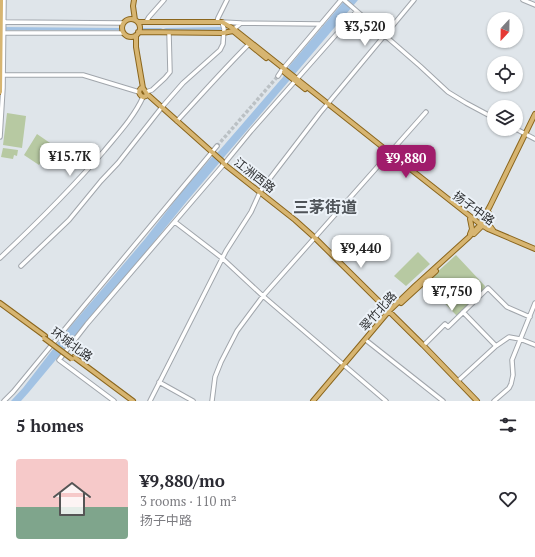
<!DOCTYPE html>
<meta charset="utf-8">
<style>
body{margin:0;font-family:"PT Serif","Noto Sans SC",serif;background:#f2f2f3;color:#2b2b33;height:100vh;display:flex;flex-direction:column;font-size:15px;white-space:nowrap}
*{box-sizing:border-box;margin:0}
p{font-size:13px;color:#7c7c81}
.icon{flex:none;width:22px;height:22px;fill:none;stroke:currentColor;stroke-width:2;stroke-linecap:round;stroke-linejoin:round}
.map{position:relative;height:401px;overflow:hidden}
.drawer{display:flex;flex-direction:column;background:#fff;flex:1}
.drawer>*{flex:none}
.needle{width:26px;rotate:202deg}
.tools{position:absolute;left:487px;top:12px;display:grid;gap:8px}
.tools a{display:grid;place-items:center;width:36px;height:36px;border-radius:50%;background:#fff;box-shadow:0 1px 3px #0004;font-size:20px}
.price{position:absolute;translate:-50% -34px;padding:0 9px;border-radius:8px;background:#fff;color:#222;font-size:13px;line-height:26px;filter:drop-shadow(0 1px 2px #0008)}
.price::after{content:'';position:absolute;left:50%;top:24px;width:12px;height:9px;margin-left:-6px;background:inherit;clip-path:polygon(0 0,100% 0,50% 100%)}
.price.current{background:#a01c6b;color:#fff}
ul{padding:0;list-style:none}
li{display:flex;align-items:center;gap:12px;height:100px;padding:0 16px}
li+li{border-top:1px solid #e1e1e2}
li span{display:grid;place-items:center;flex:none;width:112px;height:80px;border-radius:4px;color:#555}
li>.icon{margin-inline-start:auto}
span .icon{width:48px;height:48px;fill:#fffc;stroke-width:1}
li b{font-size:17px}
h2{display:flex;justify-content:space-between;align-items:center;height:48px;padding:0 16px;font-size:17px}
.map>svg:first-child{display:block}
.green{fill:#b7c9a2}
.water{fill:#a2c2e3}
.lines{fill:none;stroke-linecap:round;stroke-linejoin:round}
.minor-tunnel{stroke:#bbc1c5;stroke-width:3.5;stroke-dasharray:3.5 2;stroke-linecap:butt}
.minor-casing{stroke:#a1a6ac;stroke-width:5.5}
.major-casing{stroke:#8b661d;stroke-width:6}
.minor{stroke:#fff;stroke-width:3.5}
.major{stroke:#d7b571;stroke-width:4}
.major-bridge-casing{stroke:#8b661d;stroke-width:6;stroke-linecap:butt}
.major-bridge{stroke:#d7b571;stroke-width:4}
.labels{text-anchor:middle;dominant-baseline:central;stroke-width:4;stroke-linejoin:round;paint-order:stroke}
.street-label{font-size:12px;fill:#2d2f31;stroke:#ecf2f8}
.district-label{font-size:16px;font-weight:bold;fill:#4f5459;stroke:#ecf2f8}
</style>
<div class="map">
<svg width="535" height="401" viewBox="0 0 535 401">
<rect width="100%" height="100%" fill="#dfe5ea"/>
<!-- green -->
<path class="green" d="M7,113L26,116L22,148L3,145Z
M37,134L53,145L39,165L24,155Z
M3,148L18,150L17,156L14,155L13,159L1,157Z
M418,252L430,264L406,286L394,276Z
M456,255L485,286V290L457,316L425,283Z"/>
<!-- water -->
<path class="water" d="M345,0H358L225,156L187,201L128,274L74,338L29,392L21,401H11L23,388L70,327L145,239L184,189L211,158L219,151L283,77L290,65Z
M0,27L119,28V30H0Z
M221,27L222,28L221,31H177L143,30L142,28H161L163,29L166,28Z"/>
<g class="lines">
<!-- minor-tunnel -->
<path class="minor-tunnel" d="M217,146L278,76"/>
<!-- minor casing -->
<g class="minor-casing">
<path id="minor" d="M344,0L420,66L448,92L466,103L494,118
M523,0L535,5
M2,22L123,23
M146,22L149,17L164,0
M217,22L218,18L227,0
M233,30L241,23L321,24
M2,33H123
M0,75H83L139,92
M278,76L282,70L341,0
M146,92L152,90L165,78L170,72L169,33
M177,121C201,95 224,69 249,44
M516,129L535,139
M0,137L3,88L4,0
M175,222L222,258L263,296L386,401
M0,258C36,224 71,189 104,151C118,134 134,117 143,97
M21,266L69,220L101,181L118,163L162,107L183,83L220,50L223,44L224,29L222,22L241,23
M463,312L496,346
M367,341L443,401
M425,344L445,324L448,327L488,288L507,307L530,317
M460,379L496,346L509,337L520,339L535,345
M159,382L193,401
M4,401L13,392L83,307L217,146
M114,401L59,360L87,324L224,164L251,131L356,12
M150,401L226,251L251,212L261,190L320,113L414,0
M212,401L215,377L221,362L237,331L263,296L426,112
M494,401L509,388L511,384L513,375L512,360L535,303"/>
</g>
<!-- major casing -->
<g class="major-casing">
<path id="major" d="M134,0L133,6L135,20
M122 28a9 9 0 1 1 18 0a9 9 0 1 1-18 0Z
M138,22H222L234,29L390,153L480,224L488,229L535,249
M138,32L223,33L233,31L266,58
M136,35V47L143,88L147,94L146,96L143,97C139,95 138,91 141,88H143
M284,72L305,89
M0,92L1,0
M147,94L222,161L224,164L295,220L314,237L423,345L477,401
M489,213C488,219 488,225 493,230
M470,219L472,229L470,234
M474,234L481,227L487,217
M0,303L45,336
M401,303L436,271
M74,357L133,401
M313,401L389,311L415,286L469,237L479,226L490,206L535,114"/>
</g>
<!-- minor -->
<use href="#minor" class="minor"/>
<!-- major -->
<use href="#major" class="major"/>
<!-- major-bridge casing -->
<g class="major-bridge-casing">
<path id="major-bridge" d="M44,338L72,359"/>
</g>
<!-- major-bridge -->
<use href="#major-bridge" class="major-bridge"/>
</g>
<g class="labels">
<!-- street labels -->
<g class="street-label">
<text transform="translate(255 175) rotate(38)">江洲西路</text>
<text transform="translate(474 208) rotate(36)">扬子中路</text>
<text transform="translate(378 311) rotate(-48)">翠竹北路</text>
<text transform="translate(72 344) rotate(36)">环城北路</text>
</g>
<!-- district labels -->
<g class="district-label">
<text x="325" y="207">三茅街道</text>
</g>
</g>
</svg>
<div class="tools">
<a><svg class="needle" viewBox="-14 -14 28 28"><path d="M0-13l5 13h-10z" fill="#e53935"/><path d="M0 13l5-13h-10z" fill="#7c7c81"/></svg></a>
<a><svg class="icon" aria-label="locate" viewBox="0 0 24 24"><circle cx="12" cy="12" r="6"/><path d="M12 2v4M12 18v4M2 12h4M18 12h4"/></svg></a>
<a><svg class="icon" aria-label="layers" viewBox="0 0 24 24"><path d="M12 4l9 5-9 5-9-5zM3 14l9 5 9-5"/></svg></a>
</div>
<b class="price" style="left:365px;top:47px">¥3,520</b>
<b class="price" style="left:70px;top:177px">¥15.7K</b>
<b class="price current" style="left:406px;top:179px">¥9,880</b>
<b class="price" style="left:361px;top:269px">¥9,440</b>
<b class="price" style="left:452px;top:312px">¥7,750</b>
</div>
<section class="drawer">
<h2>5 homes<svg class="icon" aria-label="filters" viewBox="0 0 24 24"><path d="M4 7h16M4 17h16"/><circle cx="9" cy="7" r="2"/><circle cx="15" cy="17" r="2"/></svg></h2>
<ul>
<li><span style="background:linear-gradient(#f6c9c9 60%,#7fa58c 0)"><svg class="icon" aria-label="home" viewBox="0 0 24 24"><path d="M3 11l9-7 9 7M6 9v11h12V9"/></svg></span><div><b>¥9,880/mo</b><p>3 rooms · 110 m²</p><p>扬子中路</p></div><svg class="icon" aria-label="heart" viewBox="0 0 24 24"><path d="M12 20l-8-8c-3-5 5-10 8-4 3-6 11-1 8 4z"/></svg></li>
</ul>
</section>
